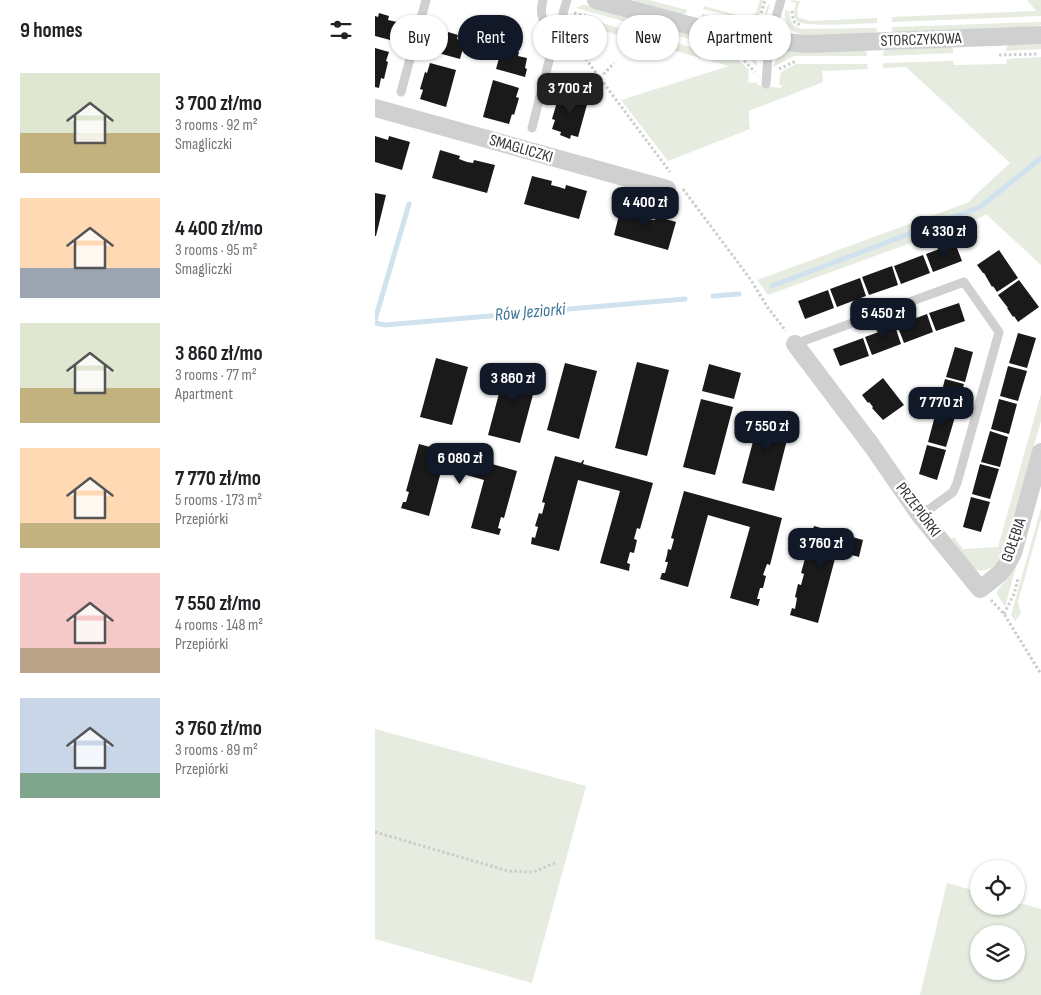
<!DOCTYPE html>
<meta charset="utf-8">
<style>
body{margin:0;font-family:"Sofia Sans Condensed",sans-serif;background:#f6f6f6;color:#202124;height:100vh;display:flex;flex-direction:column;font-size:19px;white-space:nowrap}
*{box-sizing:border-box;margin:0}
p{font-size:16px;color:#757577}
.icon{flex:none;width:28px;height:28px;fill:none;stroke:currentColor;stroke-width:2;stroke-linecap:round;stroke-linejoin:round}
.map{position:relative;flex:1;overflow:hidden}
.drawer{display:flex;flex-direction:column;background:#fff;width:375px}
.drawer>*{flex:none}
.banner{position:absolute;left:15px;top:15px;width:475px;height:45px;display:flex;gap:10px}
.controls{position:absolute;left:595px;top:860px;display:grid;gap:10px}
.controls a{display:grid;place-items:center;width:55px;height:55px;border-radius:50%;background:#fff;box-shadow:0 1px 4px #0004;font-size:25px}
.price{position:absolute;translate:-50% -42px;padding:0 11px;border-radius:10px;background:#111827;color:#fff;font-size:16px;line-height:32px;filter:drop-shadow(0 1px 2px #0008)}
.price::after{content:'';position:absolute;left:50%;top:30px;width:15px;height:11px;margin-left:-8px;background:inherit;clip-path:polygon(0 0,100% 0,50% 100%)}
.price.current{background:#222;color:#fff}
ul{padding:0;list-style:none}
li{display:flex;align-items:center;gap:15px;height:125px;padding:0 20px}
li span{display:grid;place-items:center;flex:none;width:140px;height:100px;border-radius:0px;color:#555}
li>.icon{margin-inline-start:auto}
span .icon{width:60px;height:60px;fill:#fffc;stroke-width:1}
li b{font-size:21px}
h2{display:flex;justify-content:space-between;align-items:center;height:60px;padding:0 20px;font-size:21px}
.pill{padding:0 18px;border-radius:22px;background:#fff;box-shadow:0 1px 4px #0004;font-size:18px;line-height:45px}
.pill.current{background:#111827;color:#fff}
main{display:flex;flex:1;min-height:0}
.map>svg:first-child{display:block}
.green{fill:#e6ecdf;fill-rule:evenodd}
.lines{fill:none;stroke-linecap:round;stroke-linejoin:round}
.stream{stroke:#cfe2ee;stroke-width:5}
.building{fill:#1a1a1a}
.path{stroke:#cdcdcd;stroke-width:3;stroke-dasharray:2.5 2.5;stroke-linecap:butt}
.service{stroke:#d0d0d0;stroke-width:9}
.minor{stroke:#d0d0d0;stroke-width:18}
.labels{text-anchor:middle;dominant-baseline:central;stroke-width:5;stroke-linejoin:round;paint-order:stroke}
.street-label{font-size:16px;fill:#333;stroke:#fff}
.water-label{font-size:18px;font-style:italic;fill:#3f7597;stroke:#fff}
</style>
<main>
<section class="drawer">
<h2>9 homes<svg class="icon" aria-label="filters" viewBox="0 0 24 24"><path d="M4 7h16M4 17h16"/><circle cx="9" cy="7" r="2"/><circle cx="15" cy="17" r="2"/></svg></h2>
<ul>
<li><span style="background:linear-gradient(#dfe7d0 60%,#c2b280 0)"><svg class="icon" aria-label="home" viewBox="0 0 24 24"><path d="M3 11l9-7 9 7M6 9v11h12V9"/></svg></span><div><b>3 700 zł/mo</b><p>3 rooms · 92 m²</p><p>Smagliczki</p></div></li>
<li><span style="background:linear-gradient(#ffd9b3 70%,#9aa5b1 0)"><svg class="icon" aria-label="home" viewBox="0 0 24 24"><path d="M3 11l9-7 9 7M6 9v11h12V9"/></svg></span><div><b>4 400 zł/mo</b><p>3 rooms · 95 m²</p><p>Smagliczki</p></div></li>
<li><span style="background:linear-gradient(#dfe7d0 65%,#c2b280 0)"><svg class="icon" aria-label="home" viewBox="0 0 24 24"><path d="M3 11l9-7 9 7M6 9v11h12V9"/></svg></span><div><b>3 860 zł/mo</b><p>3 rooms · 77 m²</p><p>Apartment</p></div></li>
<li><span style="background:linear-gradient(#ffd9b3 75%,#c2b280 0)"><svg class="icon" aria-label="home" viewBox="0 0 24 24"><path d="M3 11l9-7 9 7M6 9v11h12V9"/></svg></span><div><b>7 770 zł/mo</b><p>5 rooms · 173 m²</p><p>Przepiórki</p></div></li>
<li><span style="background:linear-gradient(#f6c9c9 75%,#b9a48a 0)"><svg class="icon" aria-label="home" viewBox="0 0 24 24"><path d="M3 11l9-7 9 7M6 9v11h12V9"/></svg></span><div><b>7 550 zł/mo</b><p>4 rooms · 148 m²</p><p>Przepiórki</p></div></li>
<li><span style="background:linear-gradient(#c9d6e8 75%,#7fa58c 0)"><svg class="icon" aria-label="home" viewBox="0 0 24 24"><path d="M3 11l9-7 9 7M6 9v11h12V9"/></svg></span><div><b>3 760 zł/mo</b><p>3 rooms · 89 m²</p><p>Przepiórki</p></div></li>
</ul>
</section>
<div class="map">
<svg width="666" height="995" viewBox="0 0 666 995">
<rect width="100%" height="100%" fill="#fff"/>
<!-- green -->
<path class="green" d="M258,0H274L312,10L311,13L307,15L259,1Z
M385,0H388L384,16L377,21L328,9L329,6L373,18L381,13Z
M414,0L425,1L422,10L423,17L434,21L502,18V23C489,23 430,28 422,21C417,17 420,8 421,3Z
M652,0H666V16L517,22V17L661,11Z
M393,4L395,5L390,20L386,24L380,28L372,29L328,20L327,18V14L374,26C388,26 389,16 393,4Z
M207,5H211L250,16L252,18L251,22L201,8Z
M410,10L414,11L415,19L419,26L426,29L502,28V31L499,34C483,34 429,39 418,31C411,26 409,18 410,10Z
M197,15L248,29L247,36L196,22Z
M270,21L372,46C380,51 382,57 382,66L363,50L330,43L266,26V23Z
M666,22V25L647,28L521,33L517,31V27Z
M263,33L318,48L360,57L374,70L373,82L382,83V85L406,88L407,85H404L406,72L421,64H492L493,69L447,71L448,82L374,111V120L375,129L293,161L246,100L354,66L261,40Z
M666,44V49L631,51V48L634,45Z
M575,47L578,49V53L508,56V52L511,50Z
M416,50H489L492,53V56H419L398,67C401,57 406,52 416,50Z
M666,57V265L611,214L607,217L393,295L382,280L594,202L597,198L635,163L531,67L508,68V63L578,61L579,65L631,64L632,59Z
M666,394V421L632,542C627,554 623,568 609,570C603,571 601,570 597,567L576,539L579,537L588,549L623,547Z
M666,508V519L643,602L646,614L640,621L636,615Z
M643,559L630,607L621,593L636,572Z
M0,729L211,786L157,983L0,939Z
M572,883L604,892V906H641V902L666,909V995H545ZM604,934H641V971H604Z"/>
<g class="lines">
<!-- stream -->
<path class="stream" d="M397,286L605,207L666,158
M338,296L364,294
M0,320L34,204
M0,323L10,325L310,299"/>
</g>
<!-- building -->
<path class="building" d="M4,13L14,16L13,20L22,22L19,32H21L19,41L0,36V16L3,17Z
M73,32L83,35L82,39L90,41L85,59L56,51L58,43H60L63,34L72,36Z
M0,48L14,52L11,61L13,62L9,79L6,78L4,88L0,87Z
M134,49L144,52L143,56L152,58L150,68L152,69L150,77L121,69L126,51L133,53Z
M55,63L81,70L71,107L45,99L48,90L45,89L50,72L52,73Z
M118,80L144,88L141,97L144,98L139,115L137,114L134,124L108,117Z
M197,92L207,95L206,99L213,101L203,137L196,135L195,139L185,135L186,132L177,129L180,120L177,119L182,102L185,103L187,93L196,96Z
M0,136L13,140L14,136L35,142L27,170L0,162Z
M65,150L85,156L84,159L92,162L98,163L99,160L120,165L112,193L57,178Z
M157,176L177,181L176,185L184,187L190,189L191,185L212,191L204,219L149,204Z
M0,193L11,195L1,236H0Z
M246,207L267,213L266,216L272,218L273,214L274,215L273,219L280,220L281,216L301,222L293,250L239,235Z
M580,243L587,261L558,272L551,254Z
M624,250L643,278L622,292L618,286L617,287L609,273H608L602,265Z
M548,255L555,273L526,284L519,266Z
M517,266L523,285L494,295L487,277Z
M485,278L491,296L462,307L455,289Z
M644,280L664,307L643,322L639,316L638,317L632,308H633L623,295Z
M453,290L459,308L430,319L423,301Z
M584,303L590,321L561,331L554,313Z
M552,314L558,332L529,343L522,325Z
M520,326L526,344L497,355L490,337Z
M643,333L661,338L652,368L634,363Z
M488,338L494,356L465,366L458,349Z
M580,347L598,352L590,382L571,377Z
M61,358L93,367L77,425L45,417Z
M262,362L294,370L272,456L240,448Z
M190,363L222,371L204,439L172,430Z
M334,364L366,373L359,399L327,391Z
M633,366L652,371L643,401L625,396Z
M131,367L163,376L145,443L113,435Z
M508,378L529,405L508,420L497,408L498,407L494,402L493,403L487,395Z
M570,379L589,384L580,415L562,409Z
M326,399L358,407L340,475L308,467Z
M624,399L642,404L634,434L616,429Z
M561,412L580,417L571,447L553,442Z
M385,415L416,424L399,491L367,483Z
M615,431L633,437L625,467L606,462Z
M44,444L142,471L129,518L126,517L123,528L126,529L124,535L96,528L109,480L67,468L54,516L26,508L28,502H31L34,492L31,491Z
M552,445L571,450L562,480L544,474Z
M180,456L206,463L208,460H209L208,464L278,483L265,529L262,528L259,539L262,540L259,553L255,552L252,563L255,564L254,571L225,563L245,491L203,480L184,551L156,544L157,537L160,538L163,527L160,526L164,513L167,514L170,503L167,502Z
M605,464L624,469L615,499L597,494Z
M309,491L407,518L395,565L392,564L388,575L391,576L388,588H385L382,599H385L383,606L355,598L375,527L333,515L313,587L285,579L287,573H290L293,562H290L292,555L293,549L296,550L299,539L296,538Z
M596,497L615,502L606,532L588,527Z
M439,526L488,540L484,557L462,551L443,623L415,615L417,608L420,609L422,598L420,597L423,584L426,585L429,574L426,573Z"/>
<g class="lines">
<!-- path -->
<path class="path" d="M417,11L418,18L420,23L426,25
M199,13L215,17
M381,21L385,18L390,0
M195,33L207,54L295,172
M362,54H363L380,72
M624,55L663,54
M404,69L421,61
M225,78L239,63
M308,189L376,280L393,308L411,331
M616,600L629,614L666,674
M629,614L639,594L643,579
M0,832L133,871L158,872L180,863"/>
<!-- service -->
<path class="service" d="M190,24L188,13L192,0
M391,84L394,41L406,0
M26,92L51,0
M157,128L178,45C175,26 162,21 168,0
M420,344L589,282L624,332L582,483L578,492L556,508L544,514"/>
<!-- minor -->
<path class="minor" d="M221,0L332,30L394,41L434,44L666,35
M0,108L292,189
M420,344L497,446L544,514L605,589C621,577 629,572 638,553L666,452"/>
</g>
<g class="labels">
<!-- street labels -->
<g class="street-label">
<text transform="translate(546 40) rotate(-2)">STORCZYKOWA</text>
<text transform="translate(146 149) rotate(16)">SMAGLICZKI</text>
<text transform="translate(543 510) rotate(53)">PRZEPIÓRKI</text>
<text transform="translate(639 540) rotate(-71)">GOŁĘBIA</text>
</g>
<!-- water labels -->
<g class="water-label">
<text transform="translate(155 312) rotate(-5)">Rów Jeziorki</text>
</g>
</g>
</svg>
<div class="controls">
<a><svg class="icon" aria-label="locate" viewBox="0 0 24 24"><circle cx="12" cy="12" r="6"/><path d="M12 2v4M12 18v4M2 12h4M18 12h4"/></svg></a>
<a><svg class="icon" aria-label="layers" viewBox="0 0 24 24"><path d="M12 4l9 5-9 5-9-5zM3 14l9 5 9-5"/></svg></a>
</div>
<b class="price current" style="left:195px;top:115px">3 700 zł</b>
<b class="price" style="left:270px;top:229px">4 400 zł</b>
<b class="price" style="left:569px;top:258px">4 330 zł</b>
<b class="price" style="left:508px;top:340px">5 450 zł</b>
<b class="price" style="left:138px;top:405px">3 860 zł</b>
<b class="price" style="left:566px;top:429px">7 770 zł</b>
<b class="price" style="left:392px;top:453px">7 550 zł</b>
<b class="price" style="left:85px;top:485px">6 080 zł</b>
<b class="price" style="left:446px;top:570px">3 760 zł</b>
<div class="banner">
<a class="pill">Buy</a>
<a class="pill current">Rent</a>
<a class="pill">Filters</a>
<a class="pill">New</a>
<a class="pill">Apartment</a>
</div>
</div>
</main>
